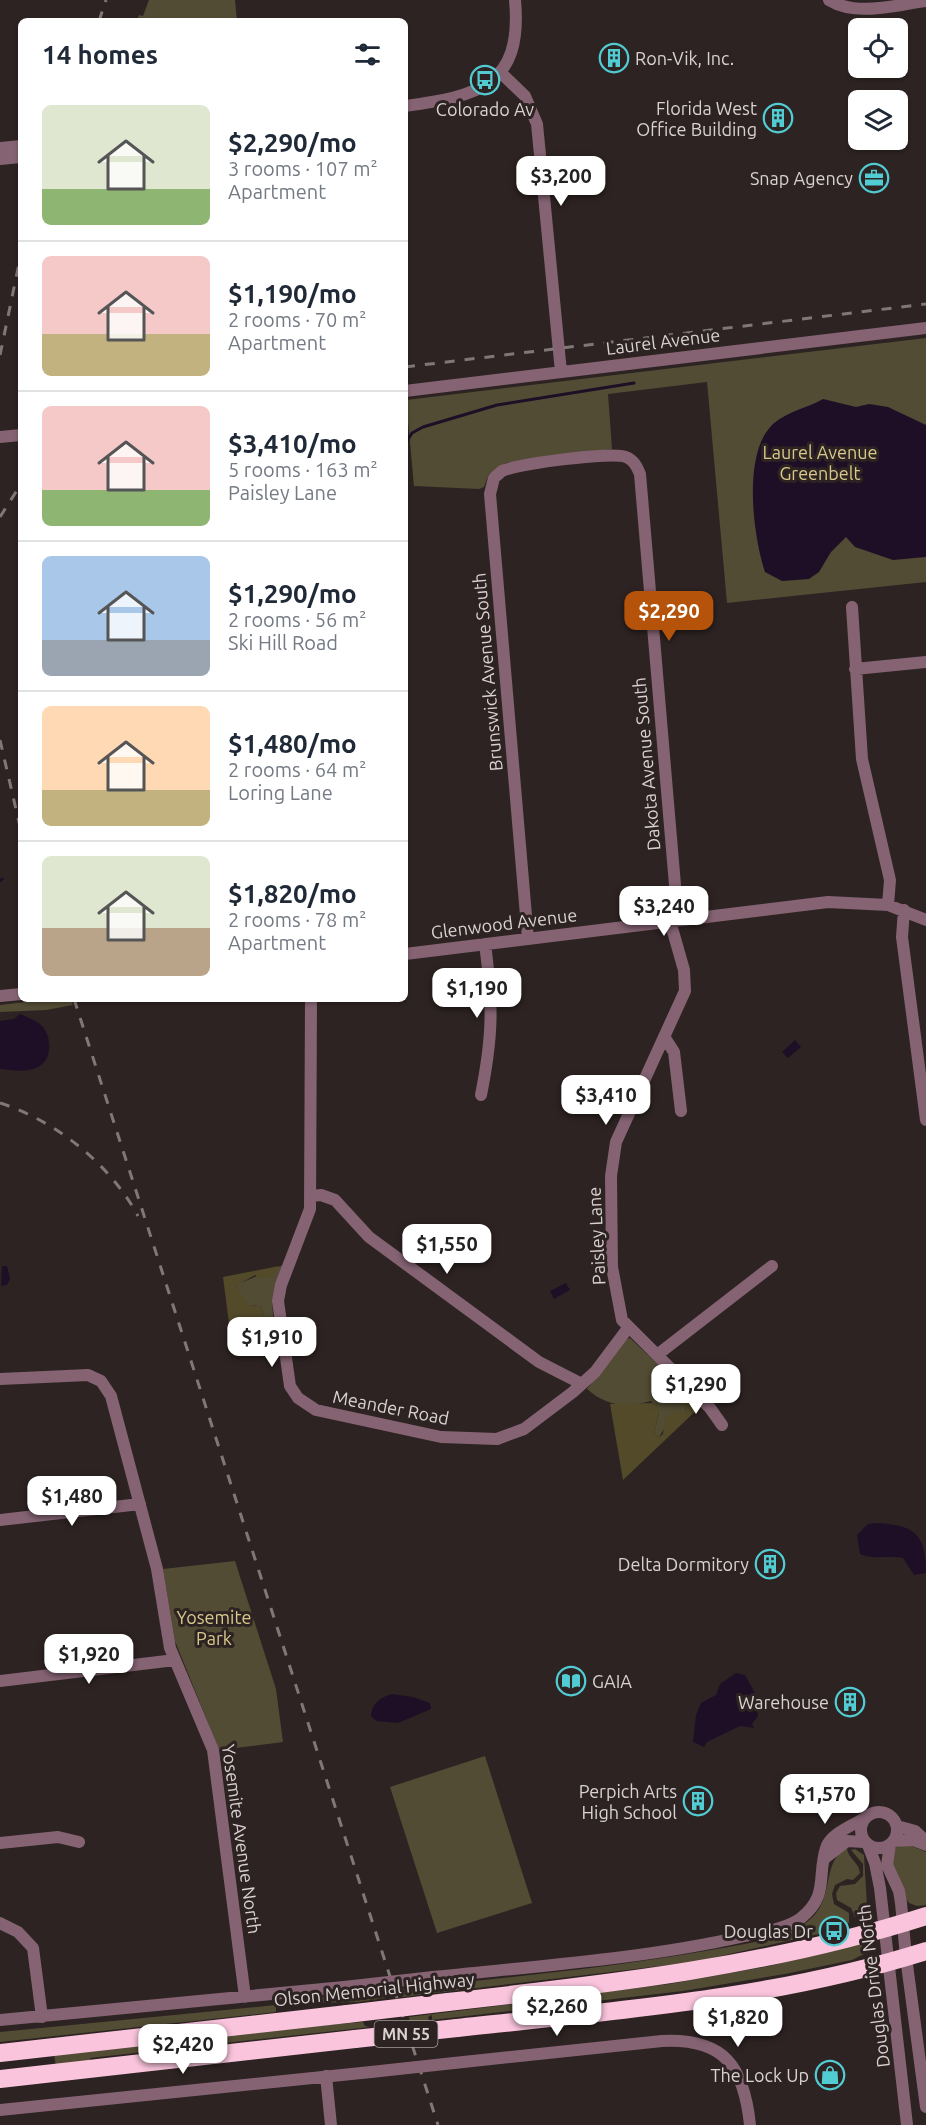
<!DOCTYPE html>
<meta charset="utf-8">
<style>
body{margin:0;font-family:Ubuntu,sans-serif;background:#f6f6f7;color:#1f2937;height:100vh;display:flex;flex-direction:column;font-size:22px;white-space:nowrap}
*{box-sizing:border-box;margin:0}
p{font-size:20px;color:#747a83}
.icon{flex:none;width:33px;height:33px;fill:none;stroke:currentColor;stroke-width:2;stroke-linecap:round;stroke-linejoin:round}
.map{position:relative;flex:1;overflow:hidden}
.sheet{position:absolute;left:18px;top:18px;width:390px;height:984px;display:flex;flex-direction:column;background:#fff;border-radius:9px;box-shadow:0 2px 4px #0004}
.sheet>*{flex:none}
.buttons{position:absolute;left:848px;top:18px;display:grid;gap:12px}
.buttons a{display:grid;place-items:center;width:60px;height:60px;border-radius:9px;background:#fff;box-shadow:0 2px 4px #0004;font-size:30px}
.price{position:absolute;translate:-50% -51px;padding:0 14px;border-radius:12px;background:#fff;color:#222;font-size:20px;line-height:39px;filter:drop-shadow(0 2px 3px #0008)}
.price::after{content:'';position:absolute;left:50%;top:36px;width:18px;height:14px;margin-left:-9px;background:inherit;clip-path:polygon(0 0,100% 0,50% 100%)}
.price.on{background:#b45309;color:#fff}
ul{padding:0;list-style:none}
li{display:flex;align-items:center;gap:18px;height:150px;padding:0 24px}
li+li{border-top:2px solid #e0e1e3}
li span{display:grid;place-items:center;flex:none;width:168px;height:120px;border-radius:9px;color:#555}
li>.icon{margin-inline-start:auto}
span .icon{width:72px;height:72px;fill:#fffc;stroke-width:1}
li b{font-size:26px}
h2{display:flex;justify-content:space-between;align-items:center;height:72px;padding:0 24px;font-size:26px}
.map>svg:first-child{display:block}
.green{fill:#524c34}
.forest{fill:#524a29}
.water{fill:#1f0f26}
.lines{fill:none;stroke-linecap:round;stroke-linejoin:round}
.stream{stroke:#1f0f26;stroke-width:3}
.minor{stroke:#856373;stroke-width:12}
.highway{stroke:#f9c4dc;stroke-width:18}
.rail{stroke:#807877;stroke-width:3;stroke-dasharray:10 10;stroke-linecap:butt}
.minor-bridge{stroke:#856373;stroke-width:12}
.highway-bridge{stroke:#f9c4dc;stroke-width:18}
.labels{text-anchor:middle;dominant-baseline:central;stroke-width:6;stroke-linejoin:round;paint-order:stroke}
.shield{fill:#2d2322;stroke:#a59e9c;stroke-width:1.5}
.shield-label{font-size:16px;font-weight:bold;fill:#d9d2d1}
.poi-label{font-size:18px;fill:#d9d2d1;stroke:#2d2322;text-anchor:end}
.street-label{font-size:18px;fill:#d9d2d1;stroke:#2d2322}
.park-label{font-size:18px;fill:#d8c88b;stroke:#2d2322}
</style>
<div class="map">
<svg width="926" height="2125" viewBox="0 0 926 2125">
<rect width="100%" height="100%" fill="#2d2322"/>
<!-- green -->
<path class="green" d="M149,0H235L237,21H137L139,15L143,16Z
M926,338V582L727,603L707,382L608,394L612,449L506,463L489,474L484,487L479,489L414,486L406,400Z
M51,999H71L73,1005L46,1010L0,1012V1005Z
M283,1265L272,1302L275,1339L271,1340L261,1306L248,1305L239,1293L236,1285Z
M630,1338L683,1388L686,1414L664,1429L659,1437L654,1434L659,1412L651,1401C626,1408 606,1406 587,1389L626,1339Z
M235,1561L276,1689L283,1742L219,1750L175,1641L163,1569Z
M485,1756L532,1903L437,1933L390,1787Z
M907,1844L926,1852V1905L917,1906L909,1903C899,1890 888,1864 894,1848Z
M847,1848C848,1859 859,1862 860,1873L853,1880L847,1879L835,1885L832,1894L834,1904L849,1913V1923L823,1930V1933L694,1962L402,1997L400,1989C500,1978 601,1969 699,1952C732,1946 771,1942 801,1926C839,1905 818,1863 847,1848Z
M855,1849L864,1855L867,1906L855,1917L851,1908L837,1900L836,1893L840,1886L855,1884L863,1876V1864L851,1850Z
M858,1944H866V1953L852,1960L785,1974L683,1991L432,2020V2015L428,2017L429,2021L410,2023L409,2017L669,1984L770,1966Z
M355,1994L358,2002L312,2003L316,2001V1997Z
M276,2005V2012L0,2042V2032Z
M363,2022L365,2026L370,2027L90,2058V2063L56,2066L54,2055L255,2031Z"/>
<!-- forest -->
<path class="forest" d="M279,1266L271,1277L261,1279L255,1275L236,1286L248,1305L261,1306L271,1340L232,1347L223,1277Z
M683,1388L701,1406L623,1480L610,1404L656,1403L659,1412L654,1434L659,1437L663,1434L665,1418L677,1410L686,1413L685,1407L678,1403L683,1397L680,1390Z
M384,1991L386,1998L358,2002L355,1994Z"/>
<!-- water -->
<path class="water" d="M823,399L856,407L869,404L888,407L926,425V557L893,560L855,547L846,537L831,552L819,572L809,579L782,581L765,572C753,536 742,453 773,424C788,411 807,408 823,399Z
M20,1014C27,1017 36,1020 41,1025C52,1035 53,1060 38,1067C27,1073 12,1070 0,1069V1021L14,1019Z
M795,1040L801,1047L788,1058L782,1052Z
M2,1266H7L10,1279L7,1285L1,1286Z
M566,1283L570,1290L554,1299L550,1291Z
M876,1523C914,1525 926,1533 926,1573L914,1575L903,1558C890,1555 871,1560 860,1554L857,1535L868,1524Z
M736,1673L745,1675L755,1693L758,1716L752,1724L754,1728L740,1726L707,1742L704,1747L693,1742L696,1715L701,1703L716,1695L720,1684Z
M392,1694L413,1697L430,1703L431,1709L398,1723L376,1721L371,1716C371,1704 381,1697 392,1694Z"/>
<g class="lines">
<!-- stream -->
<path class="stream" d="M405,444L412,433L423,427L497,405L634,383
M0,881L2,879"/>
<!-- minor -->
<path class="minor" d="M829,0C857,17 896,5 926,1
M500,72L525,96L537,124L561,372
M405,106C477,96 523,87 515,0
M0,148L21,146
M0,159L21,157
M405,391L926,328
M0,437L21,435
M852,607L862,759L890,880L888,905
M855,669L926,662
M904,910L902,937L926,1120
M670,921L684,970L685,991L616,1142L611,1176L612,1267L622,1320L710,1408L722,1425
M528,939L490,494L494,478L502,471C518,464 613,451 626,457C634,460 637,467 640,474L678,920
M405,954L828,902L888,905L926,920
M0,996L21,994
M311,999L310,1209L281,1285L278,1301L290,1386L298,1398L316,1410L441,1437L497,1439L524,1429L573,1392L595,1372L628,1328
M665,1038L674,1052L681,1111
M481,1095C493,1035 493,1005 485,944
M311,1196L321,1195L335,1200L369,1237L539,1362L582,1384
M657,1355L772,1266
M0,1379L88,1375L101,1381L111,1396L157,1569L170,1648L213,1750L245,1997
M0,1520L140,1504
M0,1681L175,1660
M861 1830a18 18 0 1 1 36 0a18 18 0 1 1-36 0Z
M897,1826L915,1831L926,1841
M893,1841L913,1840L926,1845
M0,1843L58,1837L79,1842
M890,1844L887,1865L899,1891L901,1903L906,1957L926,2107
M868,1845L875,1863L880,1888L907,2125
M825,1858L847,1841L864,1842
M0,1923L18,1932L33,1948L42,2017
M433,1977C537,1966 643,1959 745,1936C762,1932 786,1929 801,1918C829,1896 817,1876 826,1848C830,1834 853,1825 865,1818
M0,2020L344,1987
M454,2063L662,2041C725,2038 744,2067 750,2125
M326,2076L331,2125
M0,2110L371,2072"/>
<!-- highway -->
<path class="highway" d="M448,2002C610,1984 770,1966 926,1916
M457,2028C614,2011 774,1999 926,1951
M0,2053L347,2014
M0,2079L355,2039"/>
<!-- rail -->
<path class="rail" d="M99,21L106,0
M0,355L21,254
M405,367L926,304
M0,517L21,484
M0,740L21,831
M74,999L438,2125
M0,1103C56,1121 110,1164 138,1216"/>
<!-- minor-bridge -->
<path class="minor-bridge" d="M344,1987L433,1977
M371,2072L454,2063"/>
<!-- highway-bridge -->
<path class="highway-bridge" d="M347,2014L448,2002
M355,2039L457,2028"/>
</g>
<!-- icons -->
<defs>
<g id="building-ring" transform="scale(1.5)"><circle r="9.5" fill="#2d2322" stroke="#51ccd2" stroke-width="1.5"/><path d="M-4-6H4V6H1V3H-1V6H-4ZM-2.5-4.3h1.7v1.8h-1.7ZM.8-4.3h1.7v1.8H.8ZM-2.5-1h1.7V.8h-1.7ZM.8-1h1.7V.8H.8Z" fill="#51ccd2"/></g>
<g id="bus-ring" transform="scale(1.5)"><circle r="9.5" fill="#2d2322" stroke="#51ccd2" stroke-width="1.5"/><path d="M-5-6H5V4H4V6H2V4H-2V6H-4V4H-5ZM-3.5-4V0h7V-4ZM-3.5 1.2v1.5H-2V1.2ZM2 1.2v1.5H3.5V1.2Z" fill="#51ccd2"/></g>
<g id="office-ring" transform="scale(1.5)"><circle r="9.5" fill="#2d2322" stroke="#51ccd2" stroke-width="1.5"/><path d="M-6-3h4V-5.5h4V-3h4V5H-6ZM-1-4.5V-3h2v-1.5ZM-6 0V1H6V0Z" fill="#51ccd2"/></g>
<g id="library-ring" transform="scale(1.5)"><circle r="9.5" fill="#2d2322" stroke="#51ccd2" stroke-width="1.5"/><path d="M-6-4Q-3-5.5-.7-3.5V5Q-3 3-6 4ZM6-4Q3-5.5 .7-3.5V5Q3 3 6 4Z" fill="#51ccd2"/></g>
<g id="shop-ring" transform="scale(1.5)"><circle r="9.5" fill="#2d2322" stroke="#51ccd2" stroke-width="1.5"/><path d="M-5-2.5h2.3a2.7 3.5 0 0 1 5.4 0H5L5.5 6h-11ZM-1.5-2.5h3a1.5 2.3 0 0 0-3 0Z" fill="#51ccd2"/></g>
</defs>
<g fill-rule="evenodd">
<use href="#building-ring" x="614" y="58"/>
<use href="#bus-ring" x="485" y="80"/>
<use href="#building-ring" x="778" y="118"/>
<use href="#office-ring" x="874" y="178"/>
<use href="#building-ring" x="770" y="1564"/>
<use href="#library-ring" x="571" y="1681"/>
<use href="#building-ring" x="850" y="1702"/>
<use href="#building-ring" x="698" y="1801"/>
<use href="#bus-ring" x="834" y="1931"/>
<use href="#shop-ring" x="830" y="2075"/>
</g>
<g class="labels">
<!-- shield labels -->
<rect class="shield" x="374.5" y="2021" width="63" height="26" rx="4.5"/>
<g class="shield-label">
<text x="406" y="2034">MN 55</text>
</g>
<!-- poi labels -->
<g class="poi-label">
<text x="635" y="58" text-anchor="start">Ron-Vik, Inc.</text>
<text x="757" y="108">Florida West<tspan x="757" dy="21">Office Building</tspan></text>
<text x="485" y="109" text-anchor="middle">Colorado Av</text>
<text x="853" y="178">Snap Agency</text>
<text x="749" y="1564">Delta Dormitory</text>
<text x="592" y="1681" text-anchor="start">GAIA</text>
<text x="829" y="1702">Warehouse</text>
<text x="677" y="1791">Perpich Arts<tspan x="677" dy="21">High School</tspan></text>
<text x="813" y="1931">Douglas Dr</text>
<text x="809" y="2075">The Lock Up</text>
</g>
<!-- street labels -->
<g class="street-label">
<text transform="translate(663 341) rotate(-7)">Laurel Avenue</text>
<text transform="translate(487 672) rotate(-95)">Brunswick Avenue South</text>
<text transform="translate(646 764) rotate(-95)">Dakota Avenue South</text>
<text transform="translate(504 923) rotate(-7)">Glenwood Avenue</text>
<text transform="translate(596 1236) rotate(-93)">Paisley Lane</text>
<text transform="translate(391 1407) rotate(11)">Meander Road</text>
<text transform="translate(242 1839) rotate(82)">Yosemite Avenue North</text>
<text transform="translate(873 1986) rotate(-97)">Douglas Drive North</text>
<text transform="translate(374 1989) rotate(-6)">Olson Memorial Highway</text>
</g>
<!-- park labels -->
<g class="park-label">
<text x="820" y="452">Laurel Avenue<tspan x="820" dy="21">Greenbelt</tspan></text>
<text x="214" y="1617">Yosemite<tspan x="214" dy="21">Park</tspan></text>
</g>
</g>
</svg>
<div class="buttons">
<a><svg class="icon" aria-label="locate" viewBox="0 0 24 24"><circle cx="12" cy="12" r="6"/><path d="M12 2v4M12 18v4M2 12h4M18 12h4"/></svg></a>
<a><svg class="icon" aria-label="layers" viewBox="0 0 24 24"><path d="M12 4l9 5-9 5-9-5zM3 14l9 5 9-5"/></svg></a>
</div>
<b class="price" style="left:561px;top:207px">$3,200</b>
<b class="price on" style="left:669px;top:642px">$2,290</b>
<b class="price" style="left:664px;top:937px">$3,240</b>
<b class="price" style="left:477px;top:1019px">$1,190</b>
<b class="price" style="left:606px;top:1126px">$3,410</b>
<b class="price" style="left:447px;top:1275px">$1,550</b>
<b class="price" style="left:272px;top:1368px">$1,910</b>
<b class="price" style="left:696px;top:1415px">$1,290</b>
<b class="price" style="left:72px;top:1527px">$1,480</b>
<b class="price" style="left:89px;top:1685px">$1,920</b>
<b class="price" style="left:825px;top:1825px">$1,570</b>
<b class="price" style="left:557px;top:2037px">$2,260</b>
<b class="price" style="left:738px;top:2048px">$1,820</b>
<b class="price" style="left:183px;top:2075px">$2,420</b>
<section class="sheet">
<h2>14 homes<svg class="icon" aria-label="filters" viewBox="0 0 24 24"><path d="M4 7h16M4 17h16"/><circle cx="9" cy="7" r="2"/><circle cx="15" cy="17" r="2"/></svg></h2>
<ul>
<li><span style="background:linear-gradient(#dfe7d0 70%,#8fb573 0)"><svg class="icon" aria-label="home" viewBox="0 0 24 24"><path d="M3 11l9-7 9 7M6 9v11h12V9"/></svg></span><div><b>$2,290/mo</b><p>3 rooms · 107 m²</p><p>Apartment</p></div></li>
<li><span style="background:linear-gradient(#f6c9c9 65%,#c2b280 0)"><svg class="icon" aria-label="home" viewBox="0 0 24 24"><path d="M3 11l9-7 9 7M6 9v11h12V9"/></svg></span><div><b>$1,190/mo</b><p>2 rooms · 70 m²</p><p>Apartment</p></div></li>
<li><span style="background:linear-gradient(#f6c9c9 70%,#8fb573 0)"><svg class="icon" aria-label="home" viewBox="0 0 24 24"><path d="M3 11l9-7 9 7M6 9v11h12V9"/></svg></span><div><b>$3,410/mo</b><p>5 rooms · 163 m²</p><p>Paisley Lane</p></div></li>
<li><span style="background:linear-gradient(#a9c7e8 70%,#9aa5b1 0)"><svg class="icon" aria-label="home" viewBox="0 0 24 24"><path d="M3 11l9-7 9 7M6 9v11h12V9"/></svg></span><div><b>$1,290/mo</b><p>2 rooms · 56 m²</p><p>Ski Hill Road</p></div></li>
<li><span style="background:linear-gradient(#ffd9b3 70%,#c2b280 0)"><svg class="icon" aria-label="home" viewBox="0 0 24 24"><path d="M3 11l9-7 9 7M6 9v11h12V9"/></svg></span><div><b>$1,480/mo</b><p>2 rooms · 64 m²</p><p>Loring Lane</p></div></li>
<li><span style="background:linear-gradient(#dfe7d0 60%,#b9a48a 0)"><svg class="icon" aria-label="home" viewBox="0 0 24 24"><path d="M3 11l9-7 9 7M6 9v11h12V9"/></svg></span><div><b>$1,820/mo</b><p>2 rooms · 78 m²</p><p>Apartment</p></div></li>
</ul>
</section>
</div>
